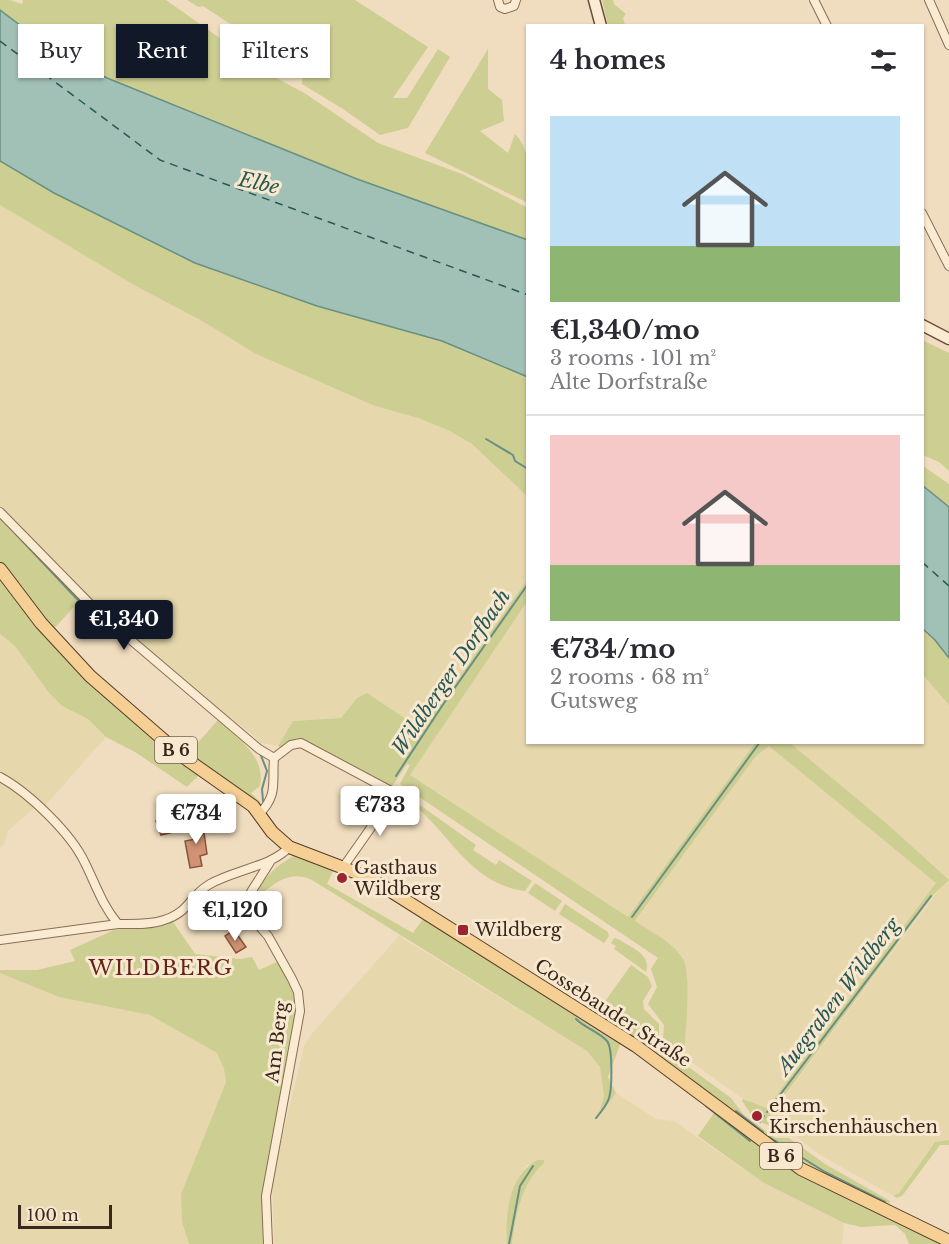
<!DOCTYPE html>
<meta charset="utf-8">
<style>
body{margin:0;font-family:"Libre Baskerville",serif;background:#f2f2f3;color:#2b2b33;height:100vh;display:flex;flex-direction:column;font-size:22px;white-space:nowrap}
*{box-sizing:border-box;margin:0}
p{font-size:20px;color:#7c7c81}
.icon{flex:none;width:33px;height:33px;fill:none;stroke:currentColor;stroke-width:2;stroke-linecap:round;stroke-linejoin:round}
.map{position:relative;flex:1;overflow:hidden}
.drawer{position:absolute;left:526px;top:24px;width:398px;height:720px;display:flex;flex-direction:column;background:#fff;border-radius:0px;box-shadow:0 2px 4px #0004}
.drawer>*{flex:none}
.guide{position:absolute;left:18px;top:24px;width:418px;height:54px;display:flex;gap:12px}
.scale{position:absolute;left:18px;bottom:15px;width:94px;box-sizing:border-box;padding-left:6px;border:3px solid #38271c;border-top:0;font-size:16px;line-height:21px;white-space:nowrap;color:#38271c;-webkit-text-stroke:4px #f7e8cf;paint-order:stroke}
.price{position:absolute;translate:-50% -51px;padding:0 14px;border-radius:6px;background:#fff;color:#222;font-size:20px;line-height:39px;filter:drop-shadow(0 2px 3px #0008)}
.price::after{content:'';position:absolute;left:50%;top:36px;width:18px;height:14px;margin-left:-9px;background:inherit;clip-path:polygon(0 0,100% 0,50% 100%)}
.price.on{background:#111827;color:#fff}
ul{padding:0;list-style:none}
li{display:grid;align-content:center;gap:12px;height:318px;padding:0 24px}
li+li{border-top:2px solid #e1e1e2}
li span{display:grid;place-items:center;height:186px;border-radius:0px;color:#555}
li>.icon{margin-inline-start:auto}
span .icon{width:108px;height:108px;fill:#fffc;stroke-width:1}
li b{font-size:26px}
h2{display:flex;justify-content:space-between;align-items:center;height:72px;padding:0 24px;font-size:26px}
.chip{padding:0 21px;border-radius:0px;background:#fff;box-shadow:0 2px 4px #0004;font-size:21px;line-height:54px}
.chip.on{background:#111827;color:#fff}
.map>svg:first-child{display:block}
.farmland{fill:#e6d8ac}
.green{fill:#ccce92}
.water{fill:#a2c1b6;stroke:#698f83;stroke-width:1.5}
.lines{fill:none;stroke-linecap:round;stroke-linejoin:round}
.stream{stroke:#698f83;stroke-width:2}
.ferry{stroke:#2a5852;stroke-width:1.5;stroke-dasharray:8 6;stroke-linecap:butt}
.building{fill:#d09273;stroke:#89543b;stroke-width:1.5}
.minor-casing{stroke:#896d56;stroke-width:10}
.secondary-casing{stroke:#6b4e3a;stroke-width:13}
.primary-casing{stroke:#563c2b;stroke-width:14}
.minor{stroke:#faebd2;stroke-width:8}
.secondary{stroke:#faebd2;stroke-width:10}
.primary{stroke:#f5cf94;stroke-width:12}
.poi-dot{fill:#9b242e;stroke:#f7e8cf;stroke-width:2}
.labels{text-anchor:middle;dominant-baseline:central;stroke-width:6;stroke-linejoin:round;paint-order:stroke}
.shield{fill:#f7e8cf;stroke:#716152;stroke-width:1.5}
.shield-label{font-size:16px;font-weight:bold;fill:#38271c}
.poi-label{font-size:18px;fill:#38271c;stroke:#f7e8cf;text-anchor:start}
.street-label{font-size:18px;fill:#38271c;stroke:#f7e8cf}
.water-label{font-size:20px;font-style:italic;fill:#2a5852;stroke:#f7e8cf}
.quarter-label{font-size:21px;letter-spacing:1.5px;fill:#662319;stroke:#f7e8cf}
</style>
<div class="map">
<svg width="949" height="1244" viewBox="0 0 949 1244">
<rect width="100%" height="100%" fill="#f0ddbf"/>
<!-- farmland -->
<path class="farmland" d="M0,205L134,285L202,321L256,354L375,406L418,418L450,431L472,444L528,497V579L425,725H415L357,698L341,718L293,721L278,746L261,743L246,729L223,714L84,595L0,507Z
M528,600V742L755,743L628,917L410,775Z
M0,634L15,646L49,693L62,706L88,719L106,737L43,808L35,807L8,831L4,845L0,848Z
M923,675L949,705V1140L935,1142L899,1193L893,1196L820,1155L770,1116L941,887L885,822L790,743L922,742Z
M769,746L936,883L767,1108L743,1099L684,1057L687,974L683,960L635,922L756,756Z
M399,936L587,1051L600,1067L604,1096L599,1115L616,1093L656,1119L674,1121L764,1183L844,1223L842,1244H512L515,1217L522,1194L536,1170L544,1163L527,1165L519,1176L511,1197L507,1244H274L272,1180L304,1046L313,1032Z
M0,973L59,997L150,1015L217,1053L224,1069L226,1082L181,1194L182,1222L189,1244H0Z"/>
<!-- green -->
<path class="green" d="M0,0H10L22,4L23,0H166L245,56L267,73L306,94L378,143L462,174L528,208V240L357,179L107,78L60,55L0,10Z
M187,0H355L428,47L393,98H407L438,49L450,57L408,128L380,135L343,109L302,84V78L286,75L241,31L203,6L198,7Z
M602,0H613L614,4L626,14L623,18L625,25H608Z
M488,49V89L502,100L504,121L480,131L508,153L515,134C533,152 528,179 528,203L425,153Z
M0,161L54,193L195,263L317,306L442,341L528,377V497L472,444L450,431L418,418L375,406L256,354L202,321L134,285L0,205Z
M922,340L949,353V471L939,462L923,455Z
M923,466L949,484V507L923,485Z
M0,515L81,599L52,631L0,564Z
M0,575L39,626L200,774L187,787L135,752L106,737L88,719L62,706L49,693L15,646L0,634Z
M528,579V600L410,775L628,917L755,743H790L885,822L949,880L935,893L770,1115L791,1132L789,1133L755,1120L742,1101L743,1099L767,1108L936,883L769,746L756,756L635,921C651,932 673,942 683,959C692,976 685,1035 684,1057L666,1045L663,1039L664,1025L648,1004L657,987L651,969L658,958L400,784L410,765L407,764L391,788L304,739L294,741L280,748L278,746L293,721L341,718L357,698L367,693L415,725H425Z
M922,629L935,640L949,658V705L923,675Z
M218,720C237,738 266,756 260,786L251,793L263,805H259L187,755Z
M406,795L476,845L473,850L496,865L499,860L532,881L525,891C465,883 449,827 403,797Z
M294,856L334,869L327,884L413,933L425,916L621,1042L608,1077L616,1093L598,1117L604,1096L600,1067L587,1051L312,880C287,869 275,885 255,898C259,881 278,864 294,856Z
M535,883L562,901L555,911L528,893Z
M565,904L608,932L609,936L604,943L559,914Z
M173,922L195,954L240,959L252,957L259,970L279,961L295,991L296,1015L284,1088L265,1179L266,1244H189L182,1222L181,1194L226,1082L224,1069L217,1053L150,1015L59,997L0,973V970H37L75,961L70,950L114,930Z
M614,938L618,939C630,947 652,954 646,972L614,949L616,946L611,943Z
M631,965L648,977L652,986L643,1001L644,1009L659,1024V1041L664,1049L731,1098L744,1115L775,1138H789L825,1164L890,1201L888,1207L803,1166L653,1050L596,1014Z
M716,1110L802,1176L943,1244H909L905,1234L895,1225L861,1227L844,1223L764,1183L698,1136Z
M949,1140V1145H940L902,1196L897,1198L893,1196L899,1193L935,1142Z
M538,1160H544V1163C521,1184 516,1214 512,1244H507C505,1214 509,1174 538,1160Z"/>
<!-- water -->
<path class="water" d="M0,10L60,55L107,78L357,179L528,240V377L442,341L317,306L195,263L54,193L0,161Z
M922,485L949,507V658L935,640L923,629Z"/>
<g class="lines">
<!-- stream -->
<path class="stream" d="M486,439L513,455L515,461L528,469
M15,533L76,598L115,634
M260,753L267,771L262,789L263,801
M396,776L444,703L528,584
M632,917L760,742
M576,1019C585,1028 599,1032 607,1041C613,1048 612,1089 609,1098C607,1105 601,1112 596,1118
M706,1106L750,1141
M736,1111L763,1132
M767,1112L931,896
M760,1122L764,1116
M769,1137L825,1172L885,1202
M509,1244L520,1186L533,1166"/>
<!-- ferry -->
<path class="ferry" d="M0,41L160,160L528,295
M922,562L949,586"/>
</g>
<!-- building -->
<path class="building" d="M198,815L201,827L203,826L207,854L200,856L202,866L190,868L185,841L196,839L191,817Z
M166,818L168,826L180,824L182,830L161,835L156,821Z
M234,930L246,947L236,953L225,936Z"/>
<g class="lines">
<!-- minor casing -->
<g class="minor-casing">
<path id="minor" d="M498,0L500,7L505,9L514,6L516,0
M814,0L827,26
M929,0L949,45
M922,213L949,266
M0,512L98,612L259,749L274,758
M274,758L291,745L301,743L391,791L370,829L344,866
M0,777C28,792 71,833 85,863C96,885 102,905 118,924C133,924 150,925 164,920C190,912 189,896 210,884C234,870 273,866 289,847
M260,813C278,795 272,782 274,758
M0,940L118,924
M268,1244L266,1196L300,1011L298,992L292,979L268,936L251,917L248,908L251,892L270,862"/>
</g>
<!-- secondary casing -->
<g class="secondary-casing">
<path id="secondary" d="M594,0L601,26
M922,325L949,339"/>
</g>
<!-- primary casing -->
<g class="primary-casing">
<path id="primary" d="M0,569L41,623L90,676L182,756L253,806L272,832L289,847L370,878L636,1046L801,1169L949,1241"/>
</g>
<!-- minor -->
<use href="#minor" class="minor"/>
<!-- secondary -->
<use href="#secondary" class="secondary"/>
<!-- primary -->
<use href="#primary" class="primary"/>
</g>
<!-- markers -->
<g class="poi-dot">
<circle cx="342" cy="878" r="6"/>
<rect x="457" y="924" width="12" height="12" rx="3"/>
<circle cx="757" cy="1116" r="6"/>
</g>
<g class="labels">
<!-- shield labels -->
<g class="shield">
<rect x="155" y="737" width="42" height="26" rx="4.5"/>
<rect x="760" y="1143" width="42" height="26" rx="4.5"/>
</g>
<g class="shield-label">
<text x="176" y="750">B 6</text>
<text x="781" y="1156">B 6</text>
</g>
<!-- poi labels -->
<g class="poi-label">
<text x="354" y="868">Gasthaus<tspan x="354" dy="21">Wildberg</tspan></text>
<text x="475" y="930">Wildberg</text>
<text x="769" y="1106">ehem.<tspan x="769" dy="21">Kirschenhäuschen</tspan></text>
</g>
<!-- street labels -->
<g class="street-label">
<text transform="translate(613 1013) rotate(33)">Cossebauder Straße</text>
<text transform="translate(277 1042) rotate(-83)">Am Berg</text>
</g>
<!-- water labels -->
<g class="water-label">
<text transform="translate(259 183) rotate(12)">Elbe</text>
<text transform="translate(451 672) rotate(-56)">Wildberger Dorfbach</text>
<text transform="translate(838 996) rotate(-53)">Auegraben Wildberg</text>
</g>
<!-- quarter labels -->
<g class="quarter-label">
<text x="161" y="968">WILDBERG</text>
</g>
</g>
</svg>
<div class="scale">100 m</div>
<b class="price on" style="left:124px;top:651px">€1,340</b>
<b class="price" style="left:380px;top:837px">€733</b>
<b class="price" style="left:196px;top:845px">€734</b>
<b class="price" style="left:235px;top:942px">€1,120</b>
<div class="guide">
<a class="chip">Buy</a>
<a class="chip on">Rent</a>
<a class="chip">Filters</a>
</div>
<section class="drawer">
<h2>4 homes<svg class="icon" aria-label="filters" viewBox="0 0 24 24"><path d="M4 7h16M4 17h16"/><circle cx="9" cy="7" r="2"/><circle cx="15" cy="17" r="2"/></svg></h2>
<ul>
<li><span style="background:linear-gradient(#bfe0f5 70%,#8fb573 0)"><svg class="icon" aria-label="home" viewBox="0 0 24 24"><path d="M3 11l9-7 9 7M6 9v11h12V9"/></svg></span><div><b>€1,340/mo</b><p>3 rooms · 101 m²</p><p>Alte Dorfstraße</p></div></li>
<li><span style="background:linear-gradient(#f6c9c9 70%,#8fb573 0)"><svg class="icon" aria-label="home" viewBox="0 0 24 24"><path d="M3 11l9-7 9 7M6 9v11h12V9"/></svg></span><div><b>€734/mo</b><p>2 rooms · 68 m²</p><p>Gutsweg</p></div></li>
</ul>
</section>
</div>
